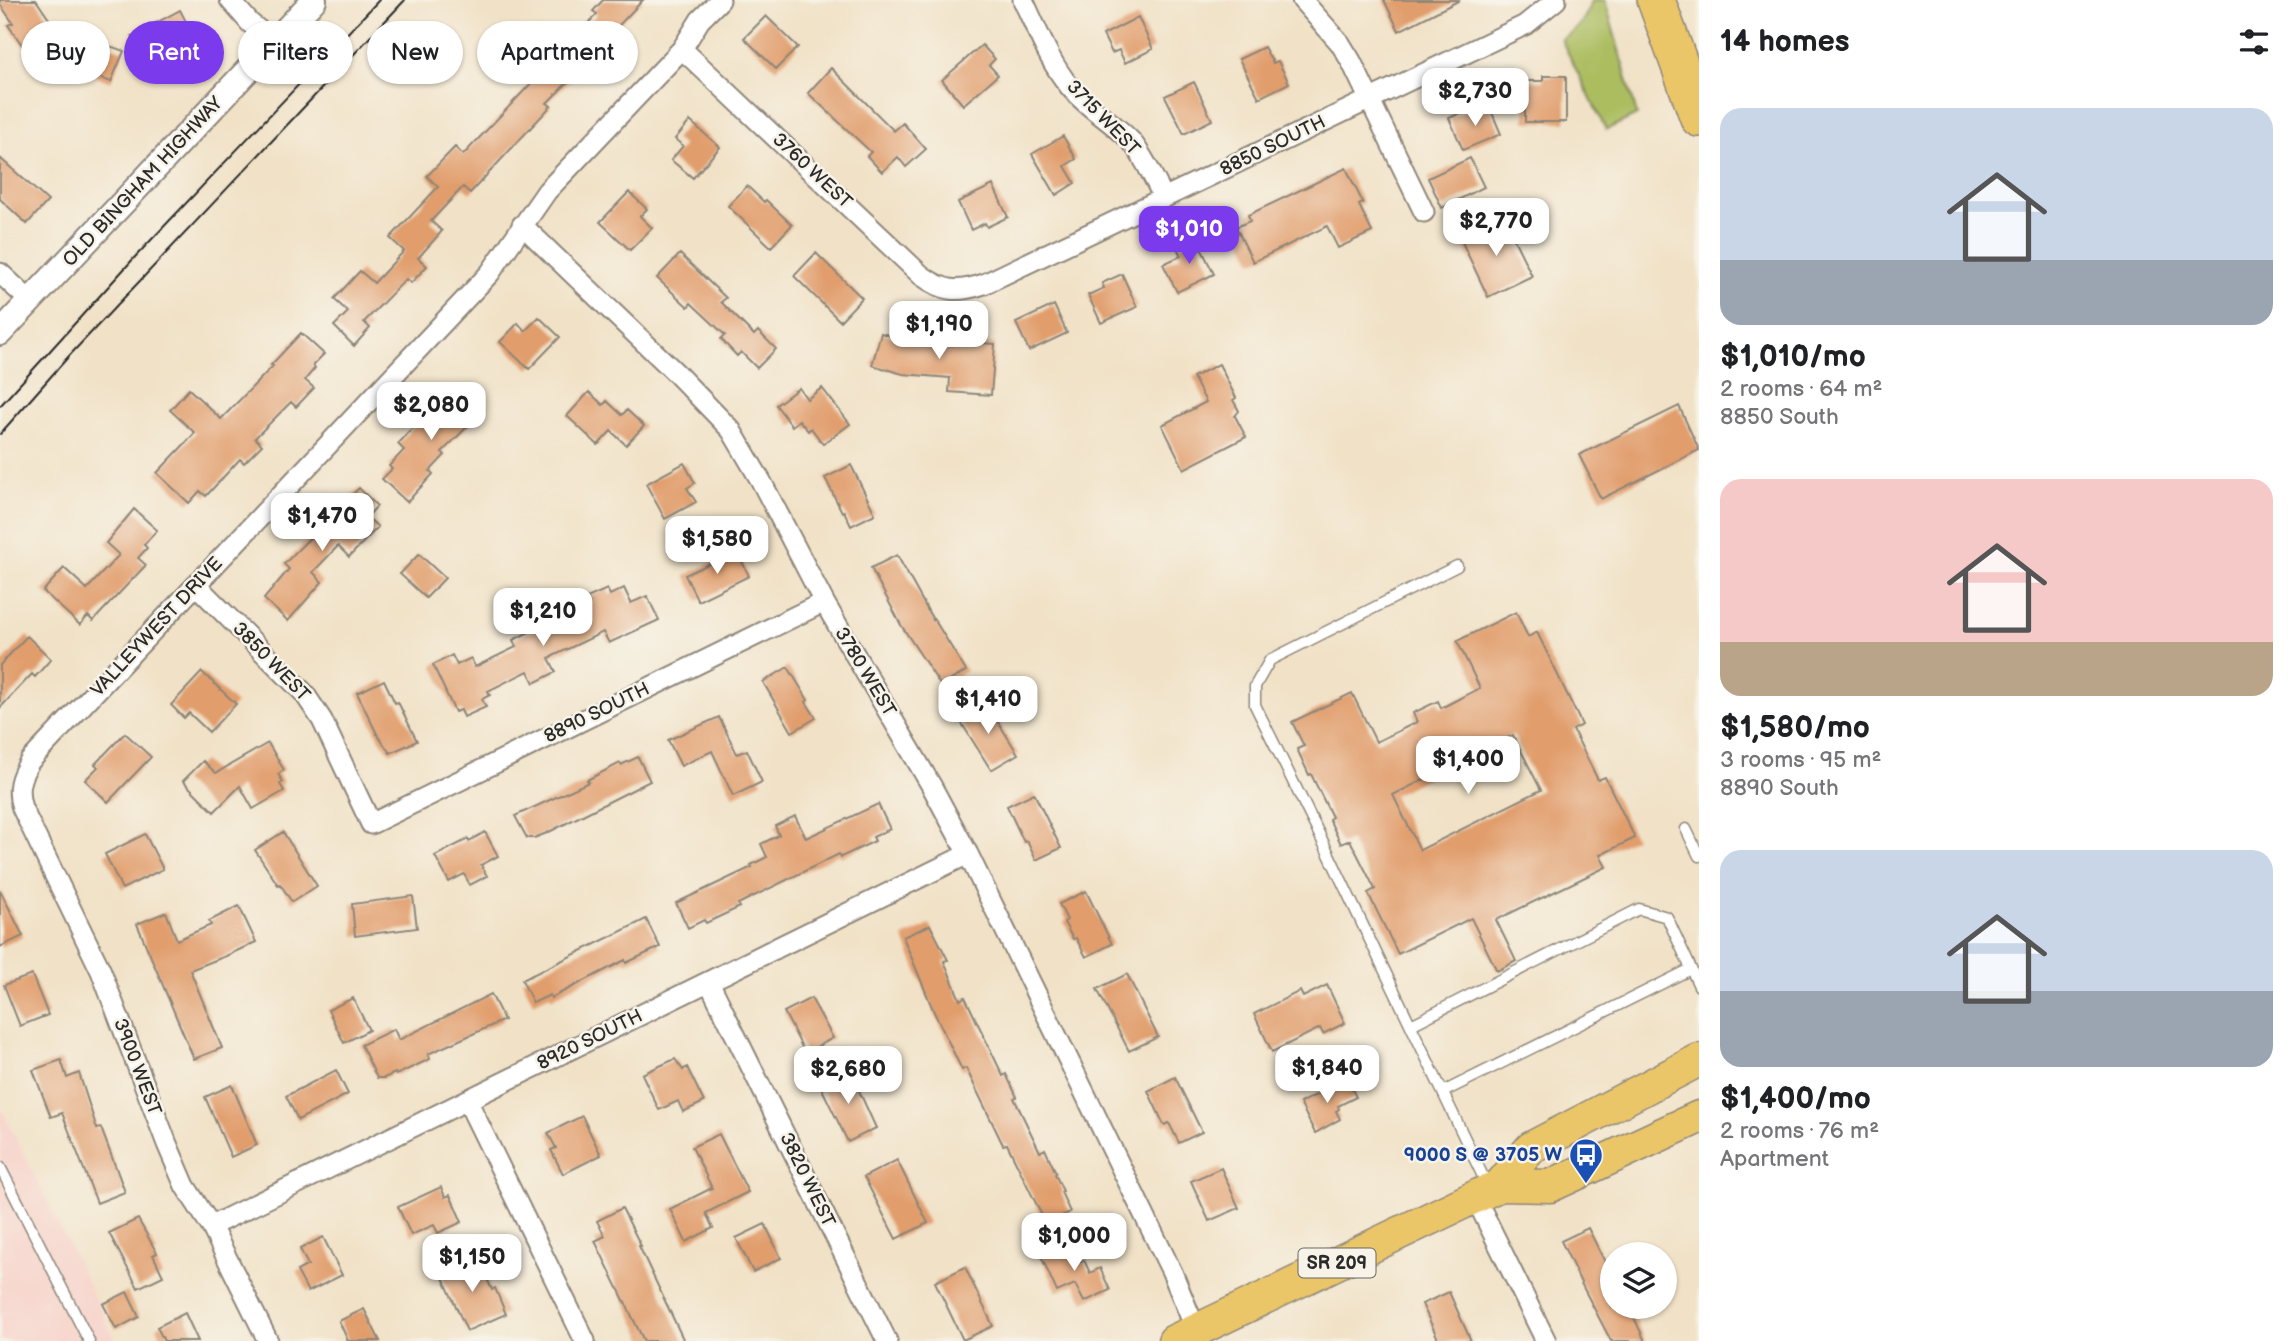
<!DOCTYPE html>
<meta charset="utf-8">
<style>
body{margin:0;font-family:"Balsamiq Sans",sans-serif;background:#f2f2f2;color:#202124;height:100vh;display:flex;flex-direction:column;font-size:26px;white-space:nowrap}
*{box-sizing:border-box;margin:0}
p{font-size:23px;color:#757577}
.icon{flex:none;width:38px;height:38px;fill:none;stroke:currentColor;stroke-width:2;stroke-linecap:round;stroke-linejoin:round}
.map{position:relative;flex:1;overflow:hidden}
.panel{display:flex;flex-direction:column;background:#fff;width:595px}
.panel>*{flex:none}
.top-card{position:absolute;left:21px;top:21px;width:665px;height:63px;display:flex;gap:14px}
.buttons{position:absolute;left:1600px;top:1242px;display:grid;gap:14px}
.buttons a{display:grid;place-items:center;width:77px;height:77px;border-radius:50%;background:#fff;box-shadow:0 2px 5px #0004;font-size:35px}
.price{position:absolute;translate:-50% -60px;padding:0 16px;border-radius:14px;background:#fff;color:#222;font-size:23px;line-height:46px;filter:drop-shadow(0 2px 4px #0008)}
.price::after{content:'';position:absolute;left:50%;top:42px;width:21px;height:16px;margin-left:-10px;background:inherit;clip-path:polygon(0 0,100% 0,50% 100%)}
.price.current{background:#7c3aed;color:#fff}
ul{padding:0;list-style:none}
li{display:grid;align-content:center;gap:14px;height:371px;padding:0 21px}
li span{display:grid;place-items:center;height:217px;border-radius:21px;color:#555}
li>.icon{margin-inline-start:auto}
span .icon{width:126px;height:126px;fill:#fffc;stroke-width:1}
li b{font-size:30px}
h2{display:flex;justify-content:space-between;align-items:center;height:84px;padding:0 21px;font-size:30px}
.chip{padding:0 24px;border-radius:32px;background:#fff;box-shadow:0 2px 5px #0004;font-size:24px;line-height:63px}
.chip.current{background:#7c3aed;color:#fff}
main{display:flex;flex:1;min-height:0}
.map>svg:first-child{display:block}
.built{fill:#f7d1c9}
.green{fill:#acbd60;stroke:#6c7446;stroke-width:2}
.building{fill:#e19d6c;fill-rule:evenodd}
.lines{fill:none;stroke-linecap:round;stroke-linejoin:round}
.service-casing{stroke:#8e8679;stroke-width:13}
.minor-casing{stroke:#8e8679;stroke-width:23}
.tertiary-casing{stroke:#8e8679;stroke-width:28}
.primary-casing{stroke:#8e8679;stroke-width:35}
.motorway-casing{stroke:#8e8679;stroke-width:40}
.service{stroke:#fff;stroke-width:10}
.minor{stroke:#fff;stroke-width:19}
.tertiary{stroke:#fff;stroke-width:24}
.primary{stroke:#ebc669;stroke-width:32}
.motorway{stroke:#ebc669;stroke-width:37}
.tram{stroke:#2b2b2b;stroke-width:2}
.labels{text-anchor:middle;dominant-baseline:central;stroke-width:5;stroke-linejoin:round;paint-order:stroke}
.shield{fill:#f7f3e8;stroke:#686764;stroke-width:2}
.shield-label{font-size:18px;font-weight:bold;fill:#2b2b2b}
.street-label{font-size:19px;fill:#2b2b2b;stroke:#f7f3e8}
.transit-label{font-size:19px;font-weight:bold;fill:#164399;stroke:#f7f3e8;text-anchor:end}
</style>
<main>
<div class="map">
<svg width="1699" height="1341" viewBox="0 0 1699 1341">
<rect width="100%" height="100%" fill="#f7f3e8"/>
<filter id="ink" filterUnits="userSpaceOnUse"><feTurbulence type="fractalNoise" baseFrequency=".0143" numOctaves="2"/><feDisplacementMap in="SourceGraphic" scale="14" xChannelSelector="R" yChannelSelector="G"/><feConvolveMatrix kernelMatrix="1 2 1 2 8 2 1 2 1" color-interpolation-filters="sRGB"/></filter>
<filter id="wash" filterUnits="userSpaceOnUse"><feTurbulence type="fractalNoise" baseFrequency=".00686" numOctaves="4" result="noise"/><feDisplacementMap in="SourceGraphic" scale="28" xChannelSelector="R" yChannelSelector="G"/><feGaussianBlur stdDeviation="1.57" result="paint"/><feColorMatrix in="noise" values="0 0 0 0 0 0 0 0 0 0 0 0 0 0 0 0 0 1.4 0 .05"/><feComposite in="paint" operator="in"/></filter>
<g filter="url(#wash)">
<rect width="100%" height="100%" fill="#f1e2c7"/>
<!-- built -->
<path class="built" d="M0,1106L116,1341H0Z"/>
<!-- green -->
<path class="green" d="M1592,0H1605L1637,115L1606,130L1561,39C1579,29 1586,19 1592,0Z"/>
<g id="blocks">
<!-- building -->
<path class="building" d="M0,0H36L53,25L23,46L8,25L13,23L0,4Z
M603,0H643L601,44L605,48L580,74L578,72L547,103L551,106L470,193L463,187L431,221L442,231L418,258L427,266L411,283L406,279L364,322L370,328L354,346L334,326L348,312L334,299L360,271L374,283L404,251L390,238L438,187L427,176L455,147L463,155L597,14L593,11Z
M1384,0H1460L1399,31Z
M180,10L195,39L147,65L132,36Z
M766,16L798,47L776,69L744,38Z
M1138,17L1153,49L1125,63L1119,50L1112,53L1103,35Z
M70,32L124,51L111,82L59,62Z
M982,45L995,59L989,65L998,75L963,105L942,80Z
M1264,47L1273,63L1278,61L1289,83L1259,98L1239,59Z
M831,68L894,131L903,123L926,149L906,167L898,157L882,172L867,156L871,152L808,93Z
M1543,76H1566V122H1525V81H1543Z
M1194,82L1212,120L1184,134L1165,96Z
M1490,108L1501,134L1463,150L1449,118L1470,109L1473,115Z
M690,121L720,147L693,178L671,160L683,146L675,139Z
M1063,136L1076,159L1065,166L1075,183L1056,195L1032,154Z
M0,158L48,201L27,224L0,199Z
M1470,158L1484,187L1442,208L1428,178Z
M1346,168L1363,203L1359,205L1372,232L1338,248L1327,226L1253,262L1236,227L1250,221L1248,215Z
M993,185L1008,217L987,227L985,223L971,230L958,202Z
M747,186L764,202L766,200L792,225L771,247L728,206Z
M629,192L647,209L640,216L652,228L630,250L600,222Z
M1504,219L1532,276L1488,297L1461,240Z
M1196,238L1214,274L1177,292L1163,264L1181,256L1177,248Z
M816,253L862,298L840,321L794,276Z
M680,254L726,298L721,302L754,335L758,331L776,349L757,368L741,352L737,356L721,339L725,335L691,303L688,307L657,278Z
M1122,274L1137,307L1101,323L1088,295L1104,288L1102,283Z
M1054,305L1067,333L1029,351L1016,323Z
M539,317L560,337L529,369L500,342L518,323L525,331Z
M898,330L953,345L954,341L995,344L991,395L949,392L950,378L903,374L872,365L881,333L895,337Z
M301,333L324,354L313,365L315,368L305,380L314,388L296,407L291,402L255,438L262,445L244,463L240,459L206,496L200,491L189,503L157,473L195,433L170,410L189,389L221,419L273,366L271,365Z
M1219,364L1236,398L1233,400L1239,411L1235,416L1246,437L1184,469L1162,425L1206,402L1193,377Z
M462,388L484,410L442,452L445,455L430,471L433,474L407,502L382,479L392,469L389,466L404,450L398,444L447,391L453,397Z
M799,388L807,399L822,388L850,424L823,444L811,428L808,431L799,420L792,426L776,405Z
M589,392L603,405L607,401L622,415L627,410L644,426L626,445L611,431L598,445L567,416Z
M1679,406L1699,450L1601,499L1579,455Z
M684,463L695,483L687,488L696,502L665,519L646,484Z
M851,465L875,514L851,526L844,511L842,512L825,478Z
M359,488L377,506L367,517L378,527L349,557L338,546L313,572L322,582L288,621L264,599L289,569L284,564Z
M134,509L157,530L144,545L147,548L138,558L146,565L93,621L88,616L80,625L43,591L64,568L87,589L119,555L106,543Z
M737,551L749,576L698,601L685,575Z
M419,554L445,578L426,598L400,574Z
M897,555L933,620L934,619L966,671L941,686L901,625L871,568Z
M624,588L631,603L647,596L659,620L609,643L603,632L549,658L556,672L534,683L528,671L488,691L490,695L482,699L486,707L464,717L461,710L455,712L433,665L452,655L457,665L471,658L475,667L516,647L513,640L589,602L587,598L607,589L610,595Z
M1516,612L1528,637L1537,632L1582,725L1573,730L1598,780L1605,777L1635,838L1600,855L1606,867L1496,920L1516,961L1497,971L1471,918L1398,954L1368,893L1375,889L1350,840L1341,844L1329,819L1332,817L1311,774L1309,775L1297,749L1304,746L1292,722L1352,693L1376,742L1417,722L1413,713L1438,701L1441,708L1480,688L1457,641ZM1513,735L1541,790L1420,850L1393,795Z
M27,636L51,659L35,677L32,674L0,708V665Z
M788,667L808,700L806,702L816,718L792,732L763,682Z
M202,672L236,704L209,732L189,713L184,718L171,705Z
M384,680L395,703L398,702L417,741L390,753L378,736L357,693Z
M986,703L1018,754L991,770L959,719Z
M719,717L737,754L747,750L762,782L733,796L712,751L681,766L668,740Z
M125,733L151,757L108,802L85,780L98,767L95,764Z
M268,743L284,770L278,774L283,782L280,784L284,791L253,809L240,786L214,812L183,781L203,761L216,773Z
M638,757L650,781L547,833L534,838H527L515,816L589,782L587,780L620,763L621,765Z
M1034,793L1061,848L1036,860L1027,841L1024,842L1007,806Z
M878,804L890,829L873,837L875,841L841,857L839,854L738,904L740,907L706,923L704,920L688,928L676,903L752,867L751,865L767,857L761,844L779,835L775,826L795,816L806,838Z
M283,832L317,886L292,902L280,884L278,885L255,850Z
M485,832L498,856L481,865L487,876L470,885L464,874L449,882L435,856L468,839L469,841Z
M145,834L163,869L122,889L105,854Z
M0,890L23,936L0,947Z
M1086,891L1112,944L1086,957L1076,938L1073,939L1064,922L1067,920L1059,904Z
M413,896L417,928L355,936L352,904Z
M239,906L256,942L226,956L190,970L222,1048L194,1059L137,924L166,912L177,940L211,925L209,921Z
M646,919L660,947L626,963L625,960L551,998L550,995L533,1003L522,980Z
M930,925L948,960L944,961L960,1000L965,997L1003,1076L1006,1074L1017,1097L1014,1098L1040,1152L1045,1149L1056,1173L1055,1174L1063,1191L1061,1192L1070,1212L1046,1224L1007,1144L1003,1145L966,1068L962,1070L934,1012L903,937Z
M1127,974L1158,1037L1129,1051L1097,989Z
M32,975L48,1015L20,1026L4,985Z
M1327,985L1345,1023L1323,1034L1320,1028L1272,1052L1254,1014L1300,991L1303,997Z
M491,994L504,1020L428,1054L430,1059L396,1075L395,1073L384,1078H377L361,1045L394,1029L399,1040Z
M353,998L369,1030L344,1043L328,1010Z
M811,998L833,1038L805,1053L784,1012Z
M675,1059L683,1070L687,1067L704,1102L683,1112L678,1101L659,1110L642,1074Z
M61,1060L67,1078L79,1073L97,1129L101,1128L125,1192L97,1203L62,1113L51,1117L33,1070Z
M336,1070L348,1094L298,1120L286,1096Z
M850,1071L876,1128L848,1142L820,1085Z
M1175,1077L1202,1132L1179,1143L1169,1123L1164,1125L1148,1091Z
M1347,1079L1356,1097L1338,1106L1339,1109L1336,1111L1340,1119L1315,1133L1300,1103Z
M232,1085L257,1145L231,1157L205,1097Z
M582,1116L601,1155L563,1174L551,1150L556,1148L548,1133Z
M719,1134L748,1192L706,1213L713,1228L686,1242L670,1209L712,1188L692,1147Z
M897,1160L928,1223L896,1239L864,1177Z
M1221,1168L1239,1208L1209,1221L1191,1181Z
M441,1187L445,1197L450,1195L462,1222L438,1233L434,1225L411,1235L398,1207Z
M622,1208L641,1246H639L684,1341H644L595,1241L605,1236L597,1221Z
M138,1219L157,1253L153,1255L163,1276L138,1288L109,1233Z
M765,1224L781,1258L753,1272L736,1238Z
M1588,1228L1612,1276V1307H1629L1645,1341H1611L1583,1287L1561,1241Z
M323,1237L342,1275L308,1292L297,1271L308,1265L300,1249Z
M1070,1242L1080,1262L1084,1260L1090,1273L1100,1268L1110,1290L1084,1302L1075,1284L1057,1292L1041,1256Z
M472,1256L482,1276L485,1274L492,1290L495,1288L506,1314L467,1331L440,1271Z
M965,1267L993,1326L963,1340L935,1282Z
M127,1292L139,1317L116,1329L103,1304Z
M1449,1292L1471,1341H1439L1422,1304Z
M364,1309L380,1341H348L339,1321Z
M185,1313L198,1341H164L157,1327Z"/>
</g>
</g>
<g filter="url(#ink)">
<use href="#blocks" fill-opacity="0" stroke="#8e8679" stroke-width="2"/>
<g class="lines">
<!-- service casing -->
<g class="service-casing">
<path id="service" d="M1457,566L1270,660L1255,686V705L1325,846L1488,1187
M1686,829L1699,856
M1411,1025L1639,909L1667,917L1699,986
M1443,1092L1691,969
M0,1167L89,1341"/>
</g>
<!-- minor casing -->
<g class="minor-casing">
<path id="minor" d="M230,0L250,23L274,42
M1023,0C1037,29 1049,62 1070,87C1087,108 1112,121 1131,141C1145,158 1154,179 1164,198
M1302,0L1340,43L1351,61L1424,212
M682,49L921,275C944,292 957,293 984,284L1525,25L1556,0
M522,225L675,372L731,430L761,481L824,602L931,785L968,854L1172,1272L1200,1340
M0,273L30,301
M196,585L304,693L322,720L371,824L824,602
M709,982L887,1341
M467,1100L585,1341
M1475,1197L1546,1341
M211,1226L968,854
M268,1341L211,1226L185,1186L167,1144L101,971L22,808C16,789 20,777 30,761L490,273L547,191L682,49L700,20L720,0"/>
</g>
<!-- tertiary casing -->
<g class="tertiary-casing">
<path id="tertiary" d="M0,333L314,0"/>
</g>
<!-- primary casing -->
<g class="primary-casing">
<path id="primary" d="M1500,1185L1550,1186L1699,1117
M1174,1341L1500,1185L1531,1148L1699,1060"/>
</g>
<!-- motorway casing -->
<g class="motorway-casing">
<path id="motorway" d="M1656,0L1699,118"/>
</g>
<!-- service -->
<use href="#service" class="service"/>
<!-- minor -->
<use href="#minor" class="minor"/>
<!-- tertiary -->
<use href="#tertiary" class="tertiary"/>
<!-- primary -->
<use href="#primary" class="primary"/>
<!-- motorway -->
<use href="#motorway" class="motorway"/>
<!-- tram -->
<path class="tram" d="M0,406L135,257L379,0
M0,434L69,356L405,0"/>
</g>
</g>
<!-- icons -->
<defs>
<g id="bus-pin" transform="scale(1.75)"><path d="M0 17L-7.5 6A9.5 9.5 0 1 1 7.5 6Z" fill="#1a4fb4" stroke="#f7f3e8"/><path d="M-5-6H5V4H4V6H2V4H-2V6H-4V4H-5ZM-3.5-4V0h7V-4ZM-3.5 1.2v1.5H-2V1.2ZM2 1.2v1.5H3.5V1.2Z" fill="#fff"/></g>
</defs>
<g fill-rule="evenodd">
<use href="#bus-pin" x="1586" y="1155"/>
</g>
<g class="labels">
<!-- shield labels -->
<rect class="shield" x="1298.5" y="1248.5" width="77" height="29" rx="5"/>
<g class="shield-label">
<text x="1337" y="1263">SR 209</text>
</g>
<!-- street labels -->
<g class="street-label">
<text transform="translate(1103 118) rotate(46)">3715 WEST</text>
<text transform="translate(1273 146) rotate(-26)">8850 SOUTH</text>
<text transform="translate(812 171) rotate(43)">3760 WEST</text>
<text transform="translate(143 182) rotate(-47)">OLD BINGHAM HIGHWAY</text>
<text transform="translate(157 627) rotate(-47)">VALLEYWEST DRIVE</text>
<text transform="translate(271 662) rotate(46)">3850 WEST</text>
<text transform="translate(865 672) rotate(59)">3780 WEST</text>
<text transform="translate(597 713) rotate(-26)">8890 SOUTH</text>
<text transform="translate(590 1040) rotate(-26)">8920 SOUTH</text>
<text transform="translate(137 1067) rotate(69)">3900 WEST</text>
<text transform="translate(807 1180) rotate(64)">3820 WEST</text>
</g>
<!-- transit labels -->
<g class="transit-label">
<text x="1562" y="1155">9000 S @ 3705 W</text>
</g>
</g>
</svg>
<div class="buttons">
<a><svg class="icon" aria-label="layers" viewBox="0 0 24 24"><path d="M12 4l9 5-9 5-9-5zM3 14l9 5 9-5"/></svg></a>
</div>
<b class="price" style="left:1475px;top:128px">$2,730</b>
<b class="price" style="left:1496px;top:258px">$2,770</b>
<b class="price current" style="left:1189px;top:266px">$1,010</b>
<b class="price" style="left:939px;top:361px">$1,190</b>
<b class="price" style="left:431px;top:442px">$2,080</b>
<b class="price" style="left:322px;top:553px">$1,470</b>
<b class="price" style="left:717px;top:576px">$1,580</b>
<b class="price" style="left:543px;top:648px">$1,210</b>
<b class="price" style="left:988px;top:736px">$1,410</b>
<b class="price" style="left:1468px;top:796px">$1,400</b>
<b class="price" style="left:1327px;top:1105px">$1,840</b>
<b class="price" style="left:848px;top:1106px">$2,680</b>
<b class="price" style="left:1074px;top:1273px">$1,000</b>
<b class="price" style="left:472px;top:1294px">$1,150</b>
<div class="top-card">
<a class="chip">Buy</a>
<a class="chip current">Rent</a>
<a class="chip">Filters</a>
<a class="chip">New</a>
<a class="chip">Apartment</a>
</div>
</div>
<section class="panel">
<h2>14 homes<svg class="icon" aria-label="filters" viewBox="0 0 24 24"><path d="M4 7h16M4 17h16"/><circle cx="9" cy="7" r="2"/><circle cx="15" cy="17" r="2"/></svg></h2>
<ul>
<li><span style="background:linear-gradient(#c9d6e8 70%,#9aa5b1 0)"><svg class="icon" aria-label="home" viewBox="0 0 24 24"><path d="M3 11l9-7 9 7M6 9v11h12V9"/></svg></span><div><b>$1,010/mo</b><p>2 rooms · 64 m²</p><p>8850 South</p></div></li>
<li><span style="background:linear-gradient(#f6c9c9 75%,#b9a48a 0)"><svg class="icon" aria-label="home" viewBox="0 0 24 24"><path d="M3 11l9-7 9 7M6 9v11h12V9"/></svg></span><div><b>$1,580/mo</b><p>3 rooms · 95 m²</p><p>8890 South</p></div></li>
<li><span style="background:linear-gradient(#c9d6e8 65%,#9aa5b1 0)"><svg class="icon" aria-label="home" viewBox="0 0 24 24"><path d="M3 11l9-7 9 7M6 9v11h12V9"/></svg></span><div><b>$1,400/mo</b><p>2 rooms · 76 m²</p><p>Apartment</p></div></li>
</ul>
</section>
</main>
